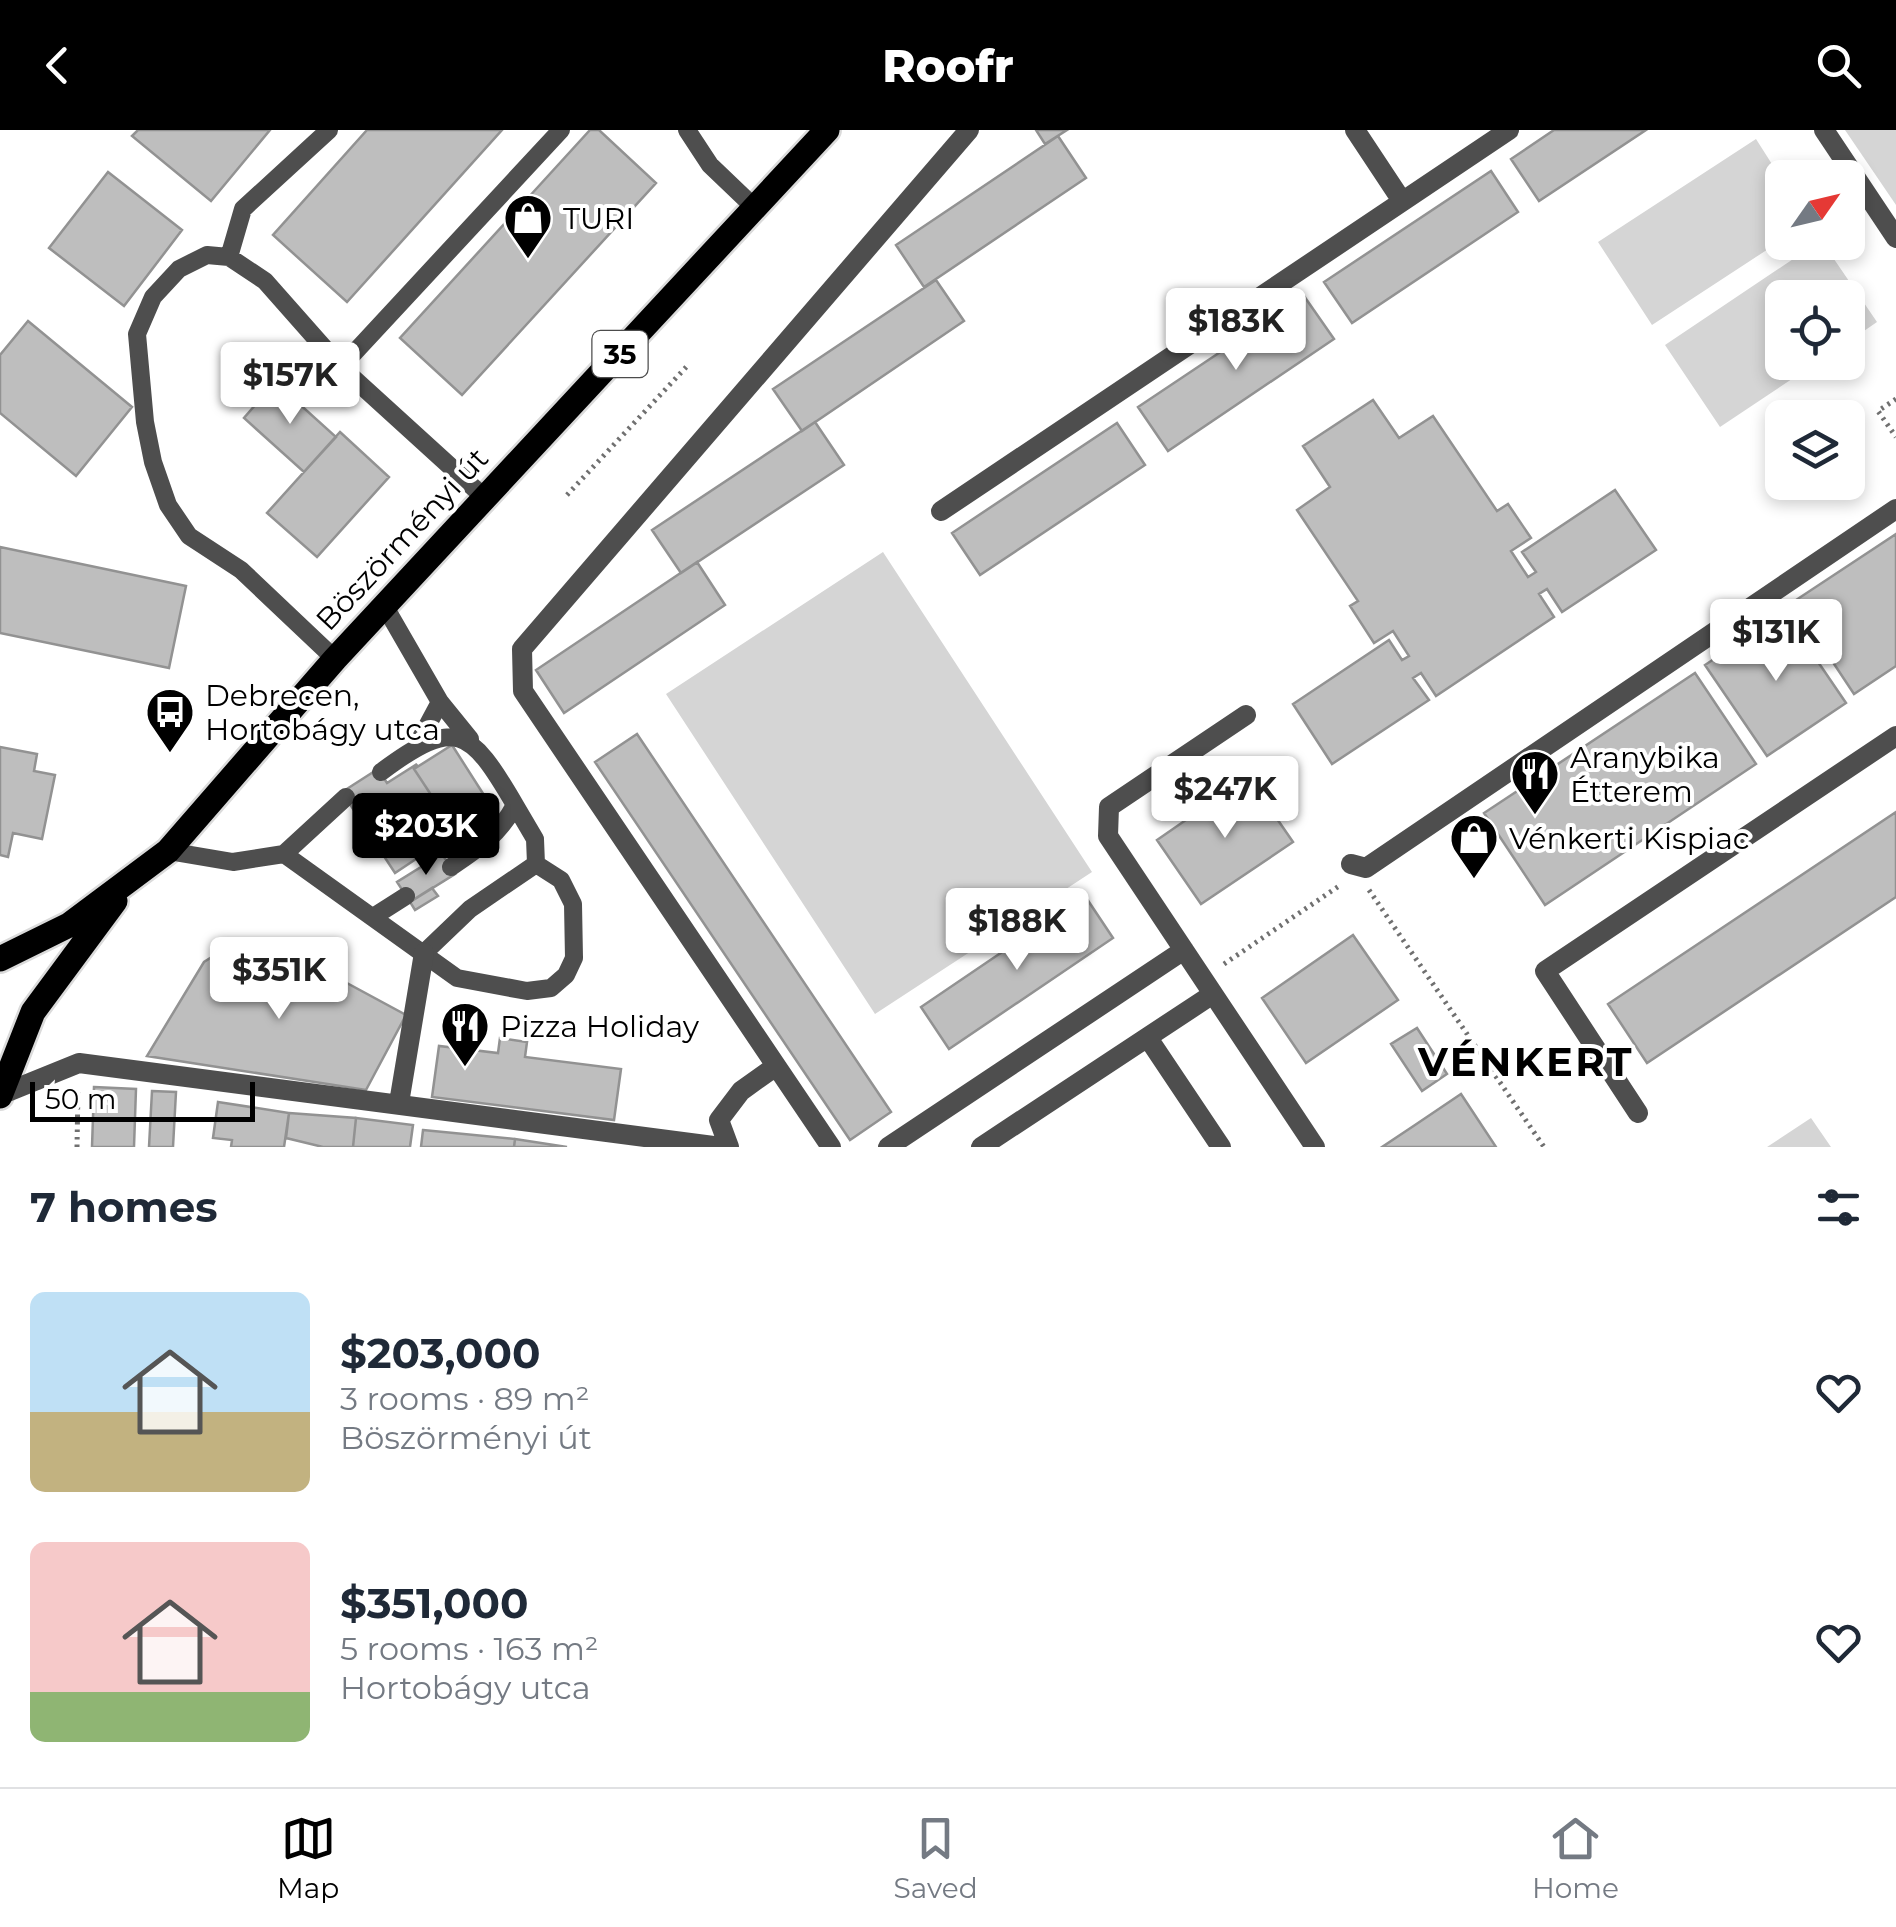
<!DOCTYPE html>
<meta charset="utf-8">
<style>
body{margin:0;font-family:Montserrat,sans-serif;background:#f2f2f3;color:#1f2937;height:100vh;display:flex;flex-direction:column;font-size:38px;white-space:nowrap}
*{box-sizing:border-box;margin:0}
p{font-size:32px;color:#747a83}
.icon{flex:none;width:55px;height:55px;fill:none;stroke:currentColor;stroke-width:2;stroke-linecap:round;stroke-linejoin:round}
.map{position:relative;height:1017px;overflow:hidden}
.drawer{display:flex;flex-direction:column;background:#fff;flex:1}
.drawer>*{flex:none}
.needle{width:65px;rotate:56deg}
.fabs{position:absolute;left:1765px;top:30px;display:grid;gap:20px}
.fabs a{display:grid;place-items:center;width:100px;height:100px;border-radius:15px;background:#fff;box-shadow:0 5px 15px #0003;font-size:50px}
.scale{position:absolute;left:30px;bottom:25px;width:225px;box-sizing:border-box;padding-left:10px;border:5px solid #000;border-top:0;font-size:28px;line-height:35px;white-space:nowrap;color:#000;-webkit-text-stroke:8px #fff;paint-order:stroke}
.price{position:absolute;translate:-50% -85px;padding:0 22px;border-radius:10px;background:#fff;color:#222;font-size:32px;line-height:65px;filter:drop-shadow(0 2px 5px #0008)}
.price::after{content:'';position:absolute;left:50%;top:60px;width:30px;height:22px;margin-left:-15px;background:inherit;clip-path:polygon(0 0,100% 0,50% 100%)}
.price.active{background:#000;color:#fff}
ul{padding:0;list-style:none}
li{display:flex;align-items:center;gap:30px;height:250px;padding:0 30px}
li span{display:grid;place-items:center;flex:none;width:280px;height:200px;border-radius:15px;color:#555}
li>.icon{margin-inline-start:auto}
span .icon{width:120px;height:120px;fill:#fffc;stroke-width:1}
li b{font-size:42px}
h2{display:flex;justify-content:space-between;align-items:center;height:120px;padding:0 30px;font-size:42px}
header{display:flex;justify-content:space-between;align-items:center;height:130px;padding:0 30px;background:#000;color:#fff;font-size:45px;font-weight:800}
.tab-bar{display:flex;justify-content:space-around;align-items:center;height:140px;border-top:2px solid #e0e1e3;background:#fff;font-size:28px;color:#747a83}
.tab-bar a{display:grid;justify-items:center;gap:5px}
.tab-bar .active{color:#000}
.map>svg:first-child{display:block}
.green{fill:#d5d5d5}
.building{fill:#bebebe;stroke:#929292;stroke-width:2.5}
.lines{fill:none;stroke-linecap:round;stroke-linejoin:round}
.primary-casing{stroke:#dbdbdb;stroke-width:30}
.path{stroke:#707070;stroke-width:5;stroke-dasharray:2.5 5;stroke-linecap:butt}
.lane{stroke:#4e4e4e;stroke-width:18}
.street{stroke:#4e4e4e;stroke-width:20}
.primary{stroke:#000;stroke-width:25}
.labels{text-anchor:middle;dominant-baseline:central;stroke-width:8;stroke-linejoin:round;paint-order:stroke}
.shield{fill:#fff;stroke:#4c4c4c;stroke-width:2.5}
.shield-label{font-size:28px;font-weight:bold;fill:#000}
.poi-label{font-size:30px;fill:#000;stroke:#fff;text-anchor:start}
.street-label{font-size:30px;fill:#000;stroke:#fff}
.district-label{font-size:40px;font-weight:bold;letter-spacing:2.5px;fill:#000;stroke:#fff}
</style>
<header><svg class="icon" aria-label="back" viewBox="0 0 24 24"><path d="M15 5l-7 7 7 7"/></svg>Roofr<svg class="icon" aria-label="search" viewBox="0 0 24 24"><circle cx="10" cy="10" r="6"/><path d="M15 15l6 6"/></svg></header>
<div class="map">
<svg width="1896" height="1017" viewBox="0 0 1896 1017">
<rect width="100%" height="100%" fill="#fff"/>
<!-- green -->
<path class="green" d="M1845,0H1896V75Z
M1756,9L1782,50V110L1652,195L1598,112Z
M1817,113H1823L1877,192L1848,212V168H1782V232L1816,233L1720,297L1665,215Z
M883,422L1092,742L875,884L666,564Z
M1811,988L1831,1017H1767Z"/>
<!-- building -->
<path class="building" d="M138,0H270L211,71L132,6Z
M367,0H502L347,172L273,105Z
M590,0H599L656,53L462,265L400,208Z
M1036,0H1067L1045,14Z
M1554,0H1646L1539,71L1511,29Z
M1058,6L1086,48L924,157L896,115Z
M1491,41L1518,82L1352,193L1324,152Z
M108,42L182,100L124,176L49,118Z
M936,150L964,191L802,301L773,259Z
M1304,166L1334,209L1168,321L1138,277Z
M28,191L132,277L76,346L0,283V225Z
M275,252L336,307L304,342L244,288Z
M1373,270L1399,308L1433,286L1497,381L1508,374L1531,408L1511,421L1528,447L1536,442L1522,422L1615,360L1656,420L1562,482L1547,459L1539,464L1554,487L1436,566L1421,543L1413,548L1429,570L1332,634L1293,574L1389,510L1402,530L1409,526L1393,501L1374,513L1350,476L1358,471L1297,380L1330,357L1303,316Z
M815,292L844,335L681,443L652,400Z
M1117,293L1145,335L980,445L952,403Z
M340,302L389,347L317,427L267,383Z
M1896,404V536L1854,564L1793,472Z
M0,417L186,456L169,538L0,503Z
M697,432L725,475L564,583L536,540Z
M1784,482L1846,573L1767,626L1705,535Z
M1695,543L1756,634L1545,775L1484,683Z
M637,604L891,982L850,1010L595,632Z
M452,615L489,673L452,697L414,639Z
M0,617L37,624L34,641L55,645L42,709L13,703L8,727L0,725Z
M417,634L414,639L443,683L418,699L431,719L395,743L342,662L378,639L387,653Z
M1248,647L1293,712L1201,774L1157,710Z
M1896,682V767L1647,933L1608,874Z
M442,724L455,744L410,772L397,752Z
M432,758L438,766L415,780L410,772Z
M1085,766L1113,808L949,919L921,877Z
M1353,805L1398,870L1306,933L1262,868Z
M243,815L269,826L283,844L293,824L406,885L366,960L147,926L204,832L228,817Z
M1417,898L1447,944L1422,961L1391,914Z
M500,908L527,912L525,927L621,939L614,990L432,967L439,916L498,923Z
M94,957L136,959L134,1017H92Z
M152,961L176,962L173,1017H149Z
M1461,964L1496,1017H1382L1415,995Z
M218,972L289,983L284,1017H231L232,1010L213,1008Z
M289,983L356,988L353,1017H323L286,1008Z
M356,988L413,995L410,1017H353Z
M423,1000L515,1009L514,1017H421Z
M515,1009L567,1017H514Z"/>
<g class="lines">
<!-- primary casing -->
<g class="primary-casing">
<path id="primary" d="M0,829L69,795L168,721L335,529L827,0
M0,966L33,882L115,771"/>
</g>
<!-- path -->
<path class="path" d="M1896,269L1878,281L1896,307
M567,365L689,234
M1369,760L1544,1017
M1224,834L1339,756
M77,1017L78,958"/>
<!-- lane -->
<path class="lane" d="M687,0L710,35L756,79
M229,127L243,79L329,0
M341,237L561,0
M384,475L440,572L470,609
M335,529L241,440L189,406L168,375L153,332L145,292L137,204L153,167L179,139L207,125L229,127L265,151L341,237L485,368
M417,615L440,572
M381,642C456,586 470,598 515,675C500,704 478,719 451,737
M515,675L535,709L536,734
M168,721L233,732L284,724L346,667
M284,724L457,848L527,861L551,858L566,845L574,828L573,774L561,750L536,734
M373,787L406,766
M424,823L470,779L536,734"/>
<!-- street -->
<path class="street" d="M1355,0L1402,71
M1824,0L1896,108
M941,381L1509,0
M1246,585L1109,677L1108,706L1315,1017
M1351,734L1366,738L1896,379
M1148,908L1221,1017
M0,965L79,933L721,1017
M399,973L424,823
M1638,983L1545,841L1896,606
M729,1017L719,990L741,961L776,936
M831,1017L523,561L522,519L969,0
M888,1017L1184,820
M981,1017L1213,864"/>
<!-- primary -->
<use href="#primary" class="primary"/>
</g>
<!-- icons -->
<defs>
<g id="shop-pin" transform="scale(2.5)"><path d="M0 17L-7.5 6A9.5 9.5 0 1 1 7.5 6Z" fill="#000" stroke="#fff"/><path d="M-5-2.5h2.3a2.7 3.5 0 0 1 5.4 0H5L5.5 6h-11ZM-1.5-2.5h3a1.5 2.3 0 0 0-3 0Z" fill="#fff"/></g>
<g id="bus-pin" transform="scale(2.5)"><path d="M0 17L-7.5 6A9.5 9.5 0 1 1 7.5 6Z" fill="#000" stroke="#fff"/><path d="M-5-6H5V4H4V6H2V4H-2V6H-4V4H-5ZM-3.5-4V0h7V-4ZM-3.5 1.2v1.5H-2V1.2ZM2 1.2v1.5H3.5V1.2Z" fill="#fff"/></g>
<g id="restaurant-pin" transform="scale(2.5)"><path d="M0 17L-7.5 6A9.5 9.5 0 1 1 7.5 6Z" fill="#000" stroke="#fff"/><path d="M-5-6h1v4h1v-4h1v4h1v-4h1v5L-1.5 .5V6h-2V.5L-5-1ZM5-6V6H3V1.5H1.5Q1.5-4 5-6Z" fill="#fff"/></g>
</defs>
<g fill-rule="evenodd">
<use href="#shop-pin" x="528" y="88"/>
<use href="#bus-pin" x="170" y="582"/>
<use href="#restaurant-pin" x="1535" y="644"/>
<use href="#shop-pin" x="1474" y="708"/>
<use href="#restaurant-pin" x="465" y="896"/>
</g>
<g class="labels">
<!-- shield labels -->
<rect class="shield" x="592.5" y="201" width="55" height="46" rx="8"/>
<g class="shield-label">
<text x="620" y="224">35</text>
</g>
<!-- poi labels -->
<g class="poi-label">
<text x="563" y="88">TURI</text>
<text x="205" y="565">Debrecen,<tspan x="205" dy="34">Hortobágy utca</tspan></text>
<text x="1570" y="627">Aranybika<tspan x="1570" dy="34">Étterem</tspan></text>
<text x="1509" y="708">Vénkerti Kispiac</text>
<text x="500" y="896">Pizza Holiday</text>
</g>
<!-- street labels -->
<g class="street-label">
<text transform="translate(402 409) rotate(-47)">Böszörményi út</text>
</g>
<!-- district labels -->
<g class="district-label">
<text x="1526" y="931">VÉNKERT</text>
</g>
</g>
</svg>
<div class="fabs">
<a><svg class="needle" viewBox="-14 -14 28 28"><path d="M0-13l5 13h-10z" fill="#e53935"/><path d="M0 13l5-13h-10z" fill="#747a83"/></svg></a>
<a><svg class="icon" aria-label="locate" viewBox="0 0 24 24"><circle cx="12" cy="12" r="6"/><path d="M12 2v4M12 18v4M2 12h4M18 12h4"/></svg></a>
<a><svg class="icon" aria-label="layers" viewBox="0 0 24 24"><path d="M12 4l9 5-9 5-9-5zM3 14l9 5 9-5"/></svg></a>
</div>
<div class="scale">50 m</div>
<b class="price" style="left:1236px;top:243px">$183K</b>
<b class="price" style="left:290px;top:297px">$157K</b>
<b class="price" style="left:1776px;top:554px">$131K</b>
<b class="price" style="left:1225px;top:711px">$247K</b>
<b class="price active" style="left:426px;top:748px">$203K</b>
<b class="price" style="left:1017px;top:843px">$188K</b>
<b class="price" style="left:279px;top:892px">$351K</b>
</div>
<section class="drawer">
<h2>7 homes<svg class="icon" aria-label="filters" viewBox="0 0 24 24"><path d="M4 7h16M4 17h16"/><circle cx="9" cy="7" r="2"/><circle cx="15" cy="17" r="2"/></svg></h2>
<ul>
<li><span style="background:linear-gradient(#bfe0f5 60%,#c2b280 0)"><svg class="icon" aria-label="home" viewBox="0 0 24 24"><path d="M3 11l9-7 9 7M6 9v11h12V9"/></svg></span><div><b>$203,000</b><p>3 rooms · 89 m²</p><p>Böszörményi út</p></div><svg class="icon" aria-label="heart" viewBox="0 0 24 24"><path d="M12 20l-8-8c-3-5 5-10 8-4 3-6 11-1 8 4z"/></svg></li>
<li><span style="background:linear-gradient(#f6c9c9 75%,#8fb573 0)"><svg class="icon" aria-label="home" viewBox="0 0 24 24"><path d="M3 11l9-7 9 7M6 9v11h12V9"/></svg></span><div><b>$351,000</b><p>5 rooms · 163 m²</p><p>Hortobágy utca</p></div><svg class="icon" aria-label="heart" viewBox="0 0 24 24"><path d="M12 20l-8-8c-3-5 5-10 8-4 3-6 11-1 8 4z"/></svg></li>
</ul>
</section>
<nav class="tab-bar">
<a class="active"><svg class="icon" aria-label="map" viewBox="0 0 24 24"><path d="M3 6l6-2 6 2 6-2v14l-6 2-6-2-6 2zM9 4v14M15 6v14"/></svg>Map</a>
<a><svg class="icon" aria-label="saved" viewBox="0 0 24 24"><path d="M7 4h10v16l-5-4-5 4z"/></svg>Saved</a>
<a><svg class="icon" aria-label="home" viewBox="0 0 24 24"><path d="M3 11l9-7 9 7M6 9v11h12V9"/></svg>Home</a>
</nav>
